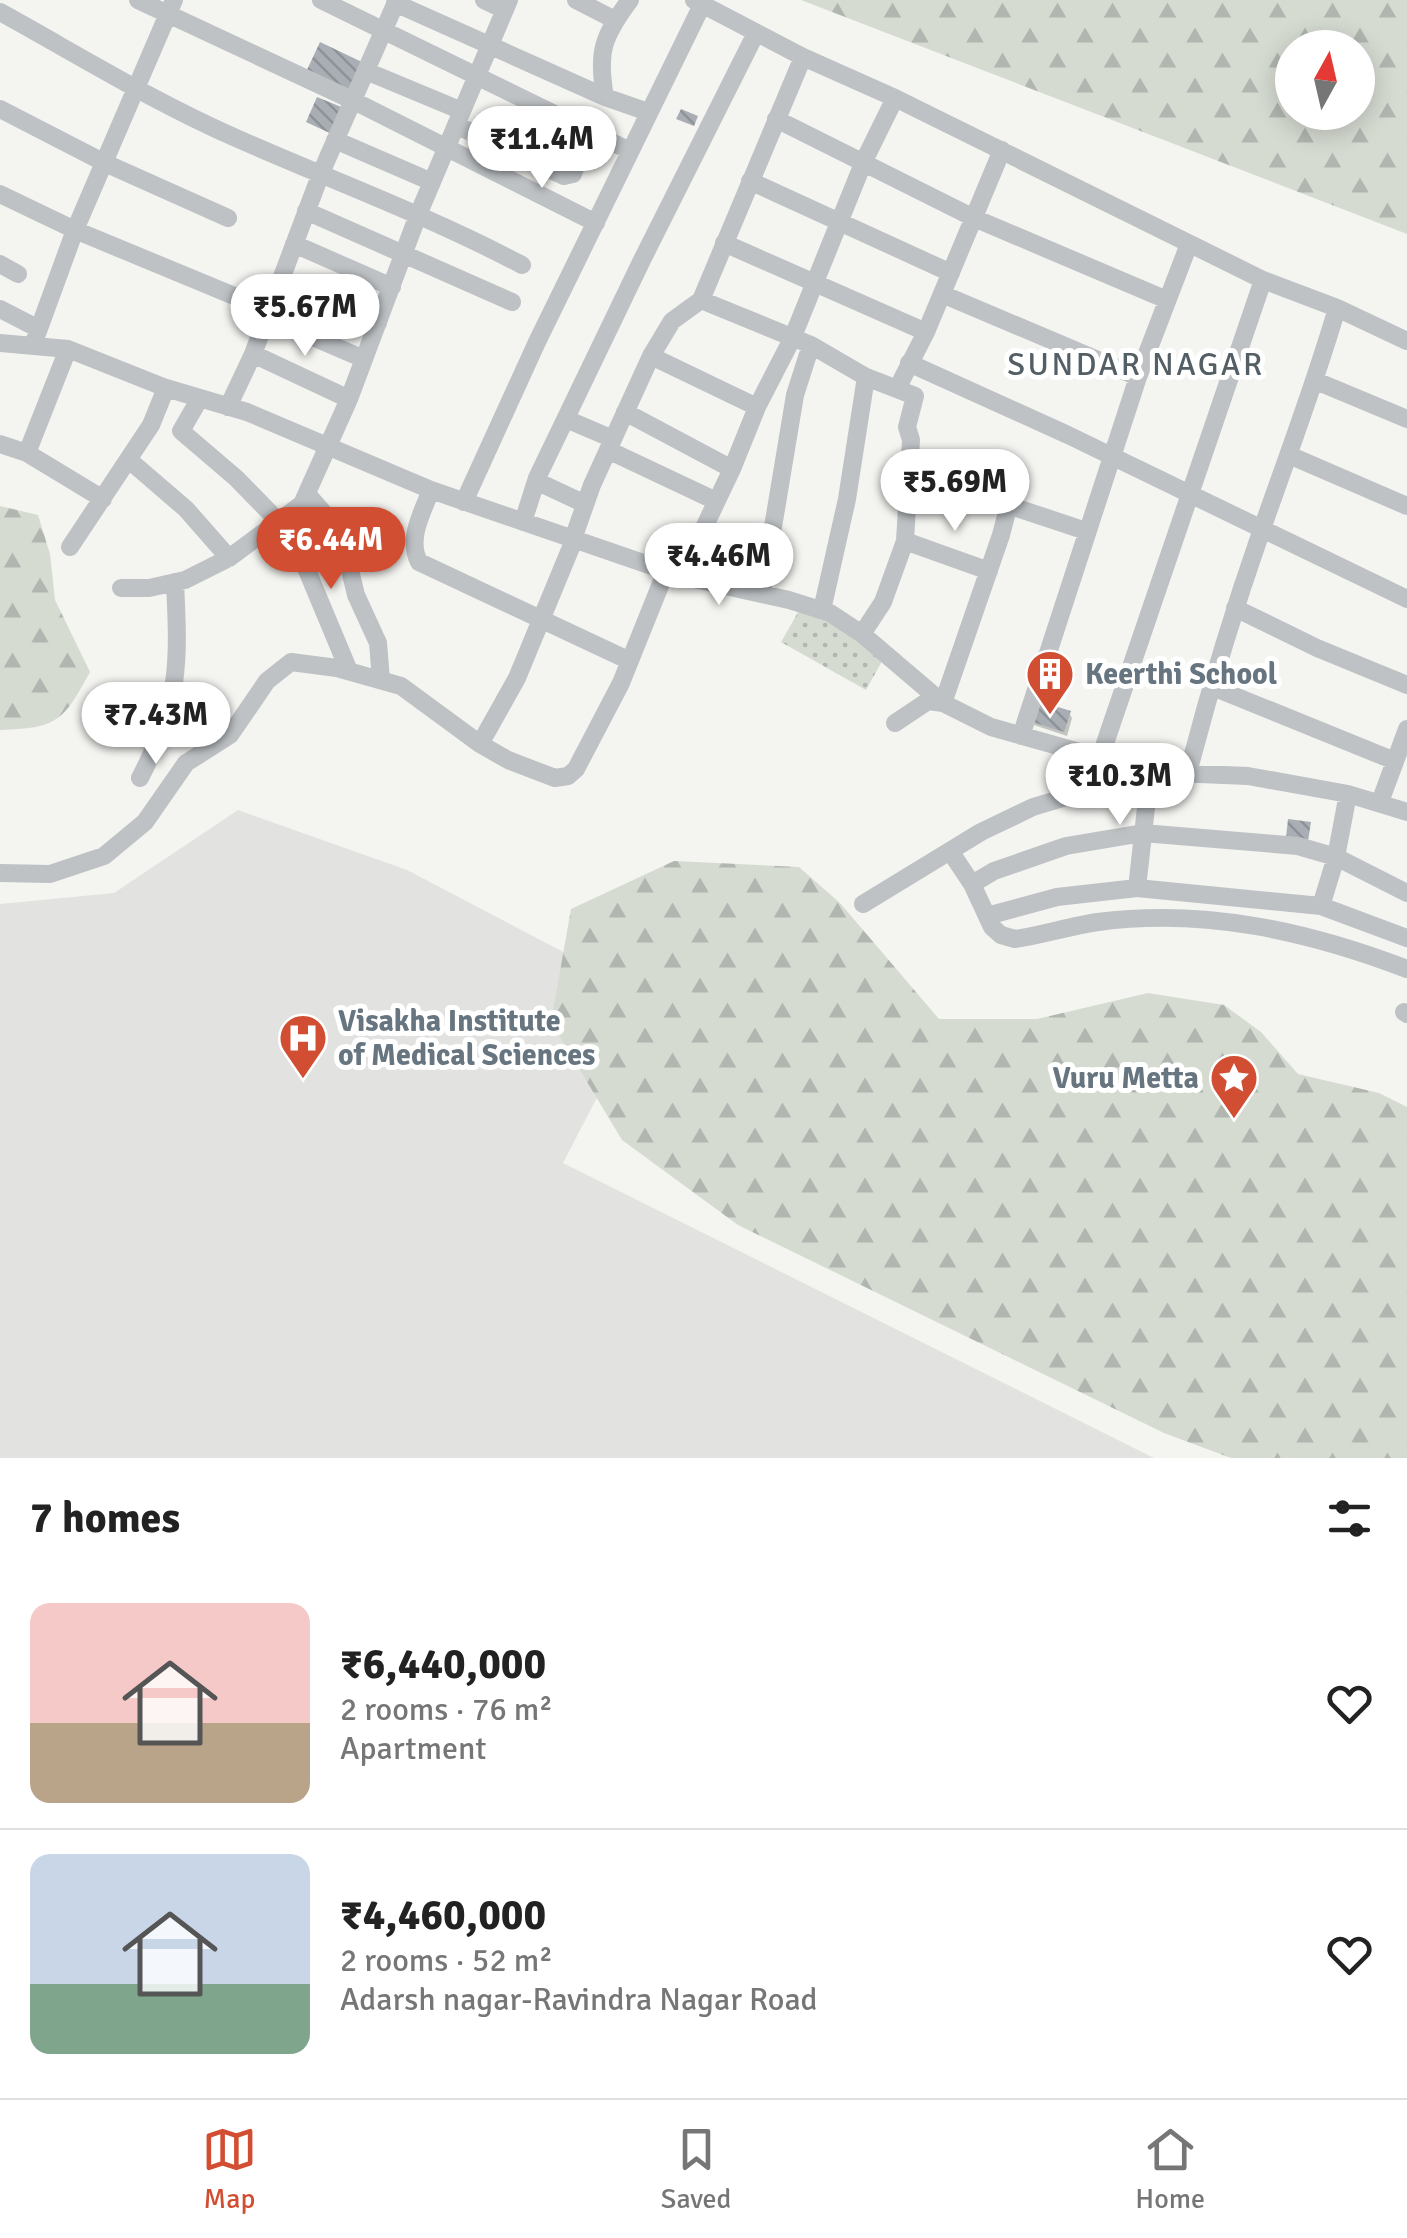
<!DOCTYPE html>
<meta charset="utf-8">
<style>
body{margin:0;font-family:Signika,sans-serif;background:#f2f2f2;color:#222;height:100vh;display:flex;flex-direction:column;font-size:38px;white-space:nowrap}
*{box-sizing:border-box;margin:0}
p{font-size:32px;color:#767676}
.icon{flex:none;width:55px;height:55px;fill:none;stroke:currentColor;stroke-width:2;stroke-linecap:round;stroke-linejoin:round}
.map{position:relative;height:1458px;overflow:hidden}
.details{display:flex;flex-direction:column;background:#fff;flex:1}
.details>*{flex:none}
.needle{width:65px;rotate:8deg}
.tools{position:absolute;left:1275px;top:30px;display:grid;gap:20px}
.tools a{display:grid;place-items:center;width:100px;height:100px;border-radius:50%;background:#fff;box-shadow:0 5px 25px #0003;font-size:50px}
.price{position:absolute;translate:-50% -85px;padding:0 22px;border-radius:35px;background:#fff;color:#222;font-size:32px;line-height:65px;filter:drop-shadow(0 2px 5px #0008)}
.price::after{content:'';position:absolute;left:50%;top:60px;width:30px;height:22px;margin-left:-15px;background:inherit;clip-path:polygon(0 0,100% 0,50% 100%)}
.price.active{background:#d24e33;color:#fff}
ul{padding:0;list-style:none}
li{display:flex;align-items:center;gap:30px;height:250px;padding:0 30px}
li+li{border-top:2px solid #e0e0e0}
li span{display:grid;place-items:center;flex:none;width:280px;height:200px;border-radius:20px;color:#555}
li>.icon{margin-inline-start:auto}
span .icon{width:120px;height:120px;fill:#fffc;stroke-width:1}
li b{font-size:42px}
h2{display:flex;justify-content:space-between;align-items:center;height:120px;padding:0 30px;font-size:42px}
.tab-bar{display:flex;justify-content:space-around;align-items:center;height:140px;border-top:2px solid #e0e0e0;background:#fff;font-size:28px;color:#767676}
.tab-bar a{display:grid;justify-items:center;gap:5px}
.tab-bar .active{color:#d24e33}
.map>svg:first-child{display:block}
.built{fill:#e2e3e1}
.green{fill:url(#green-dots)}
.forest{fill:url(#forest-firs);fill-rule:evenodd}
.shadow{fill:#0003}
.building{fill:url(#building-back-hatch)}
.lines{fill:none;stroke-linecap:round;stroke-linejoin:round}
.minor{stroke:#bec2c5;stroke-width:18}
.labels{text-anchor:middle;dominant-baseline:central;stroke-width:10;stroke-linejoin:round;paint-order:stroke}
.poi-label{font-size:30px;font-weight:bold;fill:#66757f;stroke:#fff;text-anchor:start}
.neighbourhood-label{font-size:32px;letter-spacing:2.5px;fill:#535e65;stroke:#fff}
</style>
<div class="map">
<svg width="1407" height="1458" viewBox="0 0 1407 1458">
<defs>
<pattern id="green-dots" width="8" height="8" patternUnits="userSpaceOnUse" patternTransform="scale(2.5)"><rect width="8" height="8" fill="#d6dbd2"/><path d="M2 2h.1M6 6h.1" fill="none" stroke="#b1b6b0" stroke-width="1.8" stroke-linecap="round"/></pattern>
<pattern id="forest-firs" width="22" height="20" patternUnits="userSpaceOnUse" patternTransform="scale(2.5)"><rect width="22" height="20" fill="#d6dbd2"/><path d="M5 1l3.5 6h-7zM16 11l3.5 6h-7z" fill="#b1b6b0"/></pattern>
<pattern id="building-back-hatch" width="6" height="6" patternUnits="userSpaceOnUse" patternTransform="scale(2.5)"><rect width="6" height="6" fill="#a8aeb3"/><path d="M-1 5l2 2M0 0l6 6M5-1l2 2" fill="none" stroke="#8d9297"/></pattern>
</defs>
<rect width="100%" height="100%" fill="#f4f4f1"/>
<!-- built -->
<path class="built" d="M238,810L407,870L649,997L563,1163L1154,1458H0V904L114,893Z"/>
<!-- green -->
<path class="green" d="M801,607L886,654L866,690L781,642Z"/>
<!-- forest -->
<path class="forest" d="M801,0H1407V234ZM1292,48H1358V112H1292Z
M0,506L38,515L50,554L55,600L90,672C63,722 57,728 0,730Z
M674,861L799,867L840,903L939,1019H1037L1148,993L1224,1005L1261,1032L1298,1074L1379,1093L1407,1107V1458H1231L1164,1433L738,1225L622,1140L551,1022L571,909Z"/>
<!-- shadow -->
<path class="shadow" d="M1069,713L1072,718L1067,736L1034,725L1031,720Z"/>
<!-- building -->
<path class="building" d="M320,42L366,64L352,93L306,72Z
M317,97L346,109L334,135L306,122Z
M681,109L698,116L694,126L676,119Z
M1035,700L1071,711L1064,732L1029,721Z
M1288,819L1311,822L1308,841L1286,838Z"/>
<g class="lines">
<!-- minor -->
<path class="minor" d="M138,0L352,100L596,223
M321,0L630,151
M484,0L505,10
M576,0L615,20
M694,0L803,57L895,98L1263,280L1337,308L1407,341
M395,3L605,97L648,112
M0,12C78,55 154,102 236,138C331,180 429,216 522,265
M366,71L462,111
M605,97C597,52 603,36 630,0
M0,109L105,163L228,218
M776,119L974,218L1167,300
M456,125L564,176L573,174L588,133
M335,140L432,182
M750,181L951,273
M0,194L75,230L268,310
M306,211L512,302
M724,243L926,332
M294,244L392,287
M0,264L18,274
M280,280L378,323
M942,294L1138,377
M701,300L811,345L866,377L897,389L926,332L1002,150
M0,309L37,328
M266,317L364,359
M0,343L68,349L166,388L247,412L431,490L681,576L789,600L830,613L862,634L943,703L991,727L1150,772L1248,776L1348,794L1407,812
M33,345L75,230L174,0
M253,354L349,399
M651,356L757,407
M909,363L1068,435L1407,599
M1316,381L1407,419
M200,398L181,431L236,478L280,523L296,544L349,671
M228,407L253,354L321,173L397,0
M625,412L732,469
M566,419L613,439
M0,444L27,453L103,499
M608,450L716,501
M27,453L68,349
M1289,455L1407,506
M129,460L186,509L229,558
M909,472L1086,531
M536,481L585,504
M431,490C422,513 407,539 419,562L630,661
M307,494L330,520L344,545L356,595L378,643L381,680
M464,502L537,342L702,5
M523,522L537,478L642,260L756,33
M573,539L592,485L651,356L672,321L701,300L803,57
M905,541L989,571
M70,547L151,425L166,388
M681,576L732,469L757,407L792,339L864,161L895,98
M121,588H149L185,580L229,558L302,504L349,399L418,215L509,0
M762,593L795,395L811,345
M1235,608L1317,648L1407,685
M822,610L847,499L866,377
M862,634L883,602L905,541L911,440L907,427L915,396L897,389
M1210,686L1395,761
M895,723L928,701L943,703L1001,535L1009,504
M1021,736L1138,377L1189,244
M480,744L517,678L574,540
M1100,758L1263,280
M1188,773C1209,692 1233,612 1261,532C1287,457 1315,384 1337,308
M140,778C180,701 179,666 175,582
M1380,802L1407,729
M950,851L972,884L992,927L1001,935L1015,939C1043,935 1070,926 1098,922C1204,908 1308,931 1407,969
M0,873L50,874L104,856L145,822L186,763L230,735L267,681L291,662L337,668L401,686L480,744L508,760L555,778L568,776L576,769L621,683L666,571
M972,884L994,871L1066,846L1143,833L1298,846L1336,857L1407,893
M863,904L981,832L1033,807L1150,772L1137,888
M1321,906L1336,857L1348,794
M987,916L1057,897L1137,888L1321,906L1407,938
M1404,1012L1407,1014"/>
</g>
<!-- icons -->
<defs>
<g id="building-pin" transform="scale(2.5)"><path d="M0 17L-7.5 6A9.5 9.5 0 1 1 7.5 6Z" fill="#d24e33" stroke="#fff"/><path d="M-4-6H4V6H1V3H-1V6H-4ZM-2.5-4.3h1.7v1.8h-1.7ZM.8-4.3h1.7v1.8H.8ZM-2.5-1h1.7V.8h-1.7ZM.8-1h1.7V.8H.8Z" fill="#fff"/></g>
<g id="hospital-pin" transform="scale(2.5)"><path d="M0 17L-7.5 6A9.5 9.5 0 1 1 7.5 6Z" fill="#d24e33" stroke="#fff"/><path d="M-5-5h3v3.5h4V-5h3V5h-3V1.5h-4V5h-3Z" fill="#fff"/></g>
<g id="sight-pin" transform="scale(2.5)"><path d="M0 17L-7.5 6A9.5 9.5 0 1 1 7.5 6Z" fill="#d24e33" stroke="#fff"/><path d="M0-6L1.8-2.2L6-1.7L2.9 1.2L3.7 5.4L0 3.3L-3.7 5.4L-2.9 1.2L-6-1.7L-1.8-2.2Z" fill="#fff"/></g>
</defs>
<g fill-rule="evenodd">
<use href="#building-pin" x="1050" y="674"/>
<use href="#hospital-pin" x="303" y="1038"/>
<use href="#sight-pin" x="1234" y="1078"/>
</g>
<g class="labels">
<!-- poi labels -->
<g class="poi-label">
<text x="1085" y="674">Keerthi School</text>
<text x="338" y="1021">Visakha Institute<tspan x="338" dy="34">of Medical Sciences</tspan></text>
<text x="1199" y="1078" text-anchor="end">Vuru Metta</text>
</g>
<!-- neighbourhood labels -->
<g class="neighbourhood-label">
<text x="1136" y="364">SUNDAR NAGAR</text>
</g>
</g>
</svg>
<div class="tools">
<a><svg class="needle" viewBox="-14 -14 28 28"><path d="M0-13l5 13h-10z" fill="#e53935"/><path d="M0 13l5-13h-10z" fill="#767676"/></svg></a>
</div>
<b class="price" style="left:542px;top:191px">₹11.4M</b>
<b class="price" style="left:305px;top:359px">₹5.67M</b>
<b class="price" style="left:955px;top:534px">₹5.69M</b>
<b class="price active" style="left:331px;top:592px">₹6.44M</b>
<b class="price" style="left:719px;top:608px">₹4.46M</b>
<b class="price" style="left:156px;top:767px">₹7.43M</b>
<b class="price" style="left:1120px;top:828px">₹10.3M</b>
</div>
<section class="details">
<h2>7 homes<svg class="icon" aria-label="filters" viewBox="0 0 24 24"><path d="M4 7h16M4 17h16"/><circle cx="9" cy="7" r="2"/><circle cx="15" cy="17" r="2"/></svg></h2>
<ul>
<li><span style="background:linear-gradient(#f6c9c9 60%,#b9a48a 0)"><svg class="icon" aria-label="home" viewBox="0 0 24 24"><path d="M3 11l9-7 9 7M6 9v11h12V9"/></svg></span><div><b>₹6,440,000</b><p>2 rooms · 76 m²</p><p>Apartment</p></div><svg class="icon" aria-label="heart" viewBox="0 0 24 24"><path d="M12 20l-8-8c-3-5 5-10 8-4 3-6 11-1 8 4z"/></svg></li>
<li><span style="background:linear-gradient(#c9d6e8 65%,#7fa58c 0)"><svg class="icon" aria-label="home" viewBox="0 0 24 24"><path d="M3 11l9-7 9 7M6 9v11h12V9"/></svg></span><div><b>₹4,460,000</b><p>2 rooms · 52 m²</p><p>Adarsh nagar-Ravindra Nagar Road</p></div><svg class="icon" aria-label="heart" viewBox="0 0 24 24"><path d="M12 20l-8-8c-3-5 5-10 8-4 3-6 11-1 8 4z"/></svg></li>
</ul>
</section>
<nav class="tab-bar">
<a class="active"><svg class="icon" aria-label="map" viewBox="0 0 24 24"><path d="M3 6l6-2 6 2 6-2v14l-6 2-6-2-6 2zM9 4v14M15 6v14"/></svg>Map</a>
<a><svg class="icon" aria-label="saved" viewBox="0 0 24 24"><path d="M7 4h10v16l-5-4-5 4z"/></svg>Saved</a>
<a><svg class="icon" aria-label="home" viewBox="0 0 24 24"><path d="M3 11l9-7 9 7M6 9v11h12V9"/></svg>Home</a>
</nav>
